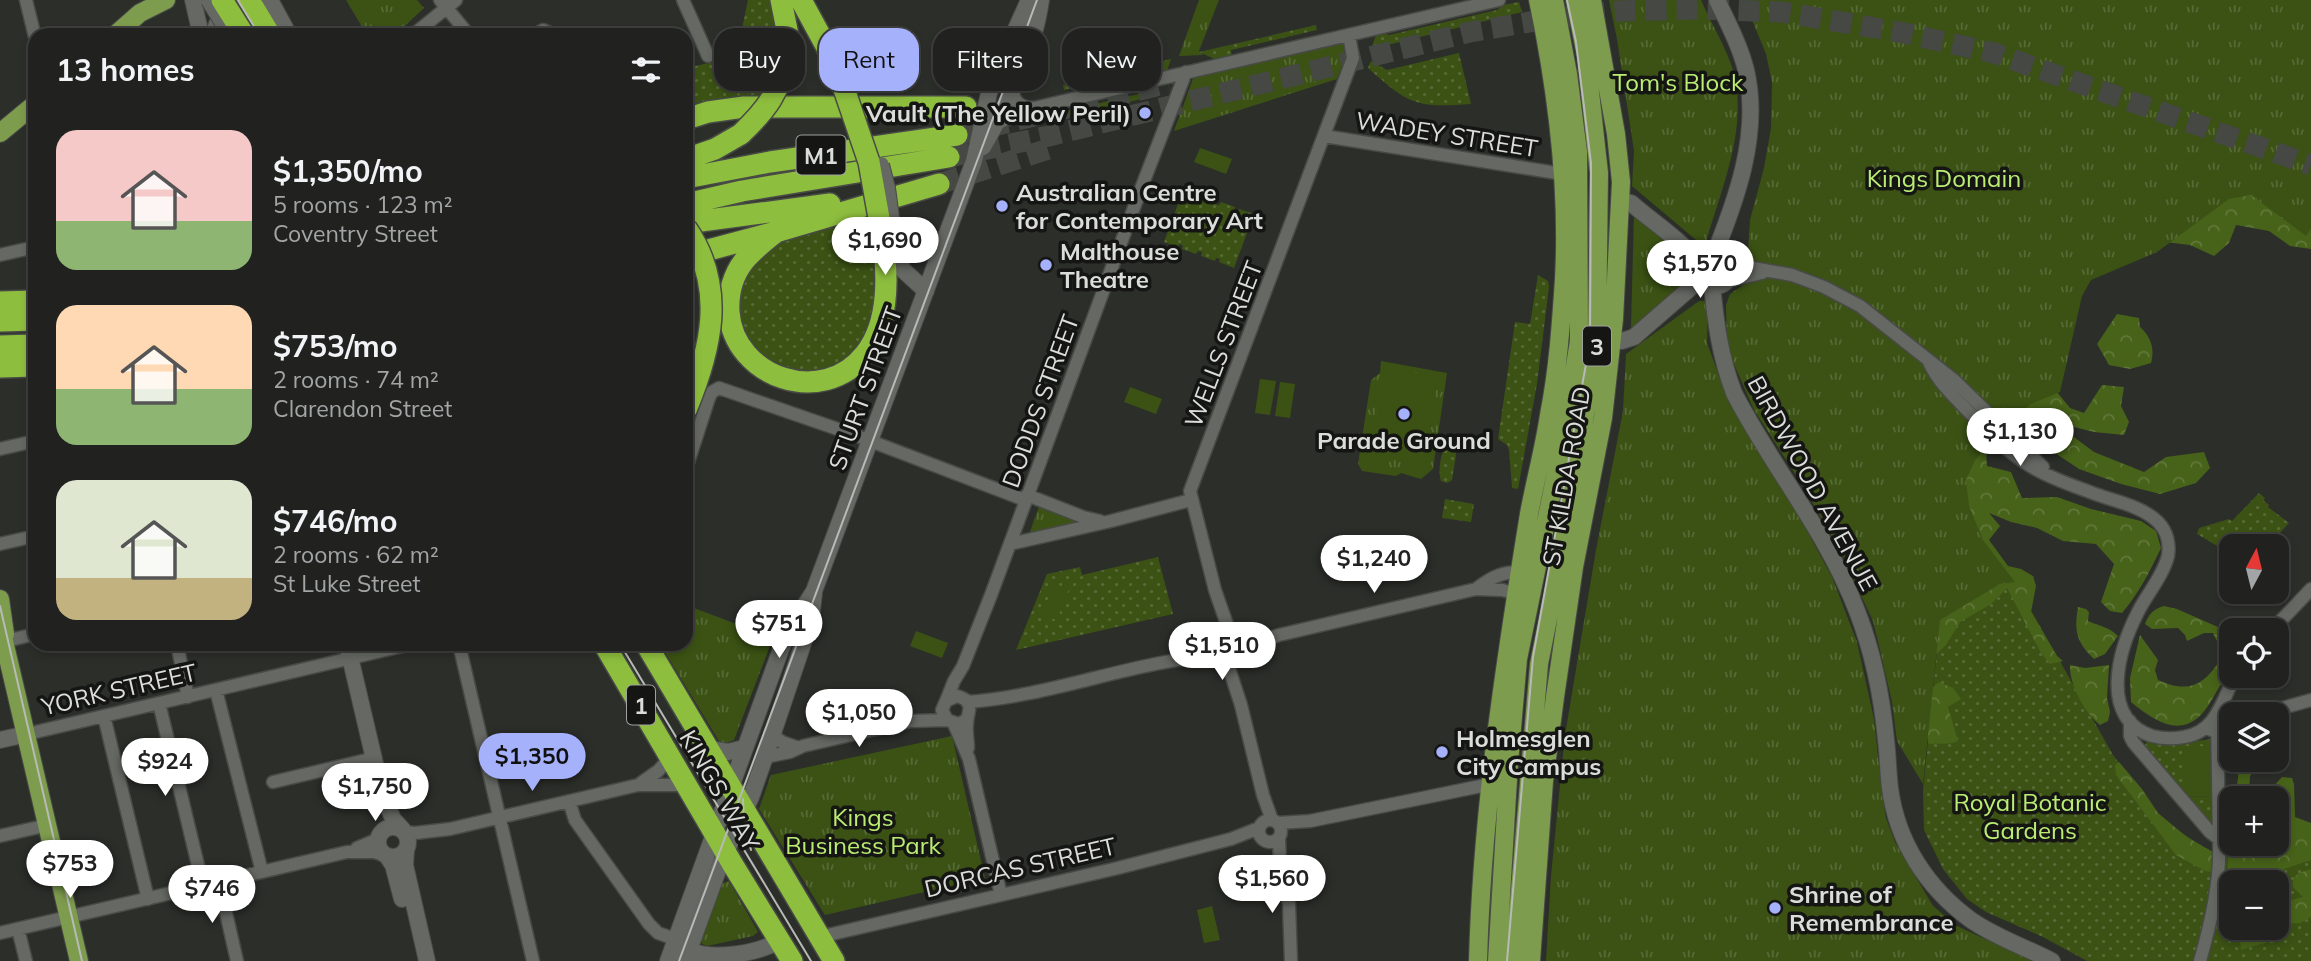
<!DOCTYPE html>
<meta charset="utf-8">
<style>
body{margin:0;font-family:Mulish,sans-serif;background:#2d2f2d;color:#f1f3f6;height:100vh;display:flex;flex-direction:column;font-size:26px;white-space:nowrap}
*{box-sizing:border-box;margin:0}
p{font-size:23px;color:#a2a4a5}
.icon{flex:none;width:38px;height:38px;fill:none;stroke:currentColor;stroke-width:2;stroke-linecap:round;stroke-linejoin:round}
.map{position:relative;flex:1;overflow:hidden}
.sheet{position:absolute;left:28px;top:28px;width:665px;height:623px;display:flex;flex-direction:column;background:#212220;border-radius:21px;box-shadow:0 4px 10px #0003,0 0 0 2px #3e3f3e}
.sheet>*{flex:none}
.guide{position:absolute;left:714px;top:28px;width:665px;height:63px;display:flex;gap:14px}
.needle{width:46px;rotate:7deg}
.controls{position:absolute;left:2219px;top:534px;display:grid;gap:14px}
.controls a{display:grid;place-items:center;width:70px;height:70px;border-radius:14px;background:#212220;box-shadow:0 4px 10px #0003,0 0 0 2px #3e3f3e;font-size:35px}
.price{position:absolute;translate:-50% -60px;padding:0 16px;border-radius:24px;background:#fff;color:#222;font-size:23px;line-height:46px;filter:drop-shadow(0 2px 4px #0008)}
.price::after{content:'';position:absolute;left:50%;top:42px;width:21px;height:16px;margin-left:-10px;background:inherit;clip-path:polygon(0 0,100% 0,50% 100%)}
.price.current{background:#a6b1fc;color:#111}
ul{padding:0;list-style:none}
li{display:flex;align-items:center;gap:21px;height:175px;padding:0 28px}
li span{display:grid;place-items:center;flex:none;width:196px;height:140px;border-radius:21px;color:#555}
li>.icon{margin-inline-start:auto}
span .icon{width:84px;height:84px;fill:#fffc;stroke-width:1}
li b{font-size:30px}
h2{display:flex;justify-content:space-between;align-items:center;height:84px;padding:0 28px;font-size:30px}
.chip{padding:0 24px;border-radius:21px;background:#212220;box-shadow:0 4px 10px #0003,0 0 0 2px #3e3f3e;font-size:24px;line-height:63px}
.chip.current{background:#a6b1fc;color:#111}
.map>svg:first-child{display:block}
.grass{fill:url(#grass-dots);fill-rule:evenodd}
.forest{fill:url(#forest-crowns)}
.park{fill:url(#park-tufts)}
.pitch{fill:#3b5214}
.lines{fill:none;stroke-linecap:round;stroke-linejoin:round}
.highway-tunnel{stroke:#464844;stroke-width:21;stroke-dasharray:21 10;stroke-linecap:butt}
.street-casing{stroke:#484a46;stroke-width:15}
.secondary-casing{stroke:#484a46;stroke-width:18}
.primary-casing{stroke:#484a46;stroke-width:20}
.highway-casing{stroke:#484a46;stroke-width:24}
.street{stroke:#666863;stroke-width:12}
.secondary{stroke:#666863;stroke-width:16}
.primary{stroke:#7e9c4d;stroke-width:18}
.highway{stroke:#8ebe3e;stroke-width:21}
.tram{stroke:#b8bab7;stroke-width:2}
.secondary-bridge-casing{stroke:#484a46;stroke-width:18;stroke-linecap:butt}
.highway-bridge-casing{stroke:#484a46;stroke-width:24;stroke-linecap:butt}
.secondary-bridge{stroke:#666863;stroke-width:16}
.highway-bridge{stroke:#8ebe3e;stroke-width:21}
.poi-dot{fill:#a6b1fc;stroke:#151614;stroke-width:2.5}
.labels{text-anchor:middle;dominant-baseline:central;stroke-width:7;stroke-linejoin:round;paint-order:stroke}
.shield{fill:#151614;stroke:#a0a19f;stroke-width:2}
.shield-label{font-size:23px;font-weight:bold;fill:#dbddda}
.park-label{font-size:24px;fill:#bbed73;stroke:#151614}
.poi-label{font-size:24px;font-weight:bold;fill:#dbddda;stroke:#151614;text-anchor:start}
.street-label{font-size:24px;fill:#dbddda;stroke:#151614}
</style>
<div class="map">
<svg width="2311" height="961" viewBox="0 0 2311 961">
<defs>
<pattern id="grass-dots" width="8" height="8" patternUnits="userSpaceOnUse" patternTransform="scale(1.75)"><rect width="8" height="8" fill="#3b5214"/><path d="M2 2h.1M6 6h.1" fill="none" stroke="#576a36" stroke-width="1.8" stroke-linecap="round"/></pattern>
<pattern id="forest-crowns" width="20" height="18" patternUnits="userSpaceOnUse" patternTransform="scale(1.75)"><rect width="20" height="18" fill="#476219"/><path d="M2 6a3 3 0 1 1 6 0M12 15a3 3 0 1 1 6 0" fill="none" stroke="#61783a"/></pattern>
<pattern id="park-tufts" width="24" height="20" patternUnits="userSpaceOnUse" patternTransform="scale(1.75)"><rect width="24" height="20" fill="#3b5214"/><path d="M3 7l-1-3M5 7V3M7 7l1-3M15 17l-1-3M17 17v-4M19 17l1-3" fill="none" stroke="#576a36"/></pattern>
</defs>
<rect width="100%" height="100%" fill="#2c2e2a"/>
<!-- grass -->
<path class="grass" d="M748,0H774L780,20L777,73L763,100L686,112V89L695,85L686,68L736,57Z
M1519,2L1522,12L1371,49L1376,35L1382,33L1389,35L1497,10L1503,5Z
M1316,25L1317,30L1231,50L1232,57L1217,60L1199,52Z
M1459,53L1471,104C1417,108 1409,105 1368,68L1371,61L1387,70Z
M1171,59L1167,71L1141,79L1139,73L1064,90L1063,85Z
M1152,87L1158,89L1154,96L1021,127L1014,119L1041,113L1048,115L1139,94L1144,89Z
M1184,188L1198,193L1197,197L1201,198L1202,195L1216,200L1215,204L1219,205L1221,202L1235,207L1234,211L1238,212L1239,209L1254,214L1234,268L1219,262L1220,259L1216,258L1215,261L1201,256L1202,252L1198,251L1196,254L1182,249L1183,246L1180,244L1178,247L1164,242Z
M874,211L878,235L875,311L863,344L836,369L789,375L744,345L734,292L764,247Z
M1538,275L1548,281L1549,287L1537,384L1518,489L1512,488L1509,450L1507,445L1498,439L1515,322L1530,324Z
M1446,447L1455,449L1456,455L1452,480L1447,483L1441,481C1438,472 1440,454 1446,447Z
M2259,493L2265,498L2263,500L2269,505L2268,507L2289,523L2268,546H2231V552L2222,544L2219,547L2197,534L2199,528L2229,519L2232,521Z
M1445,499L1474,504L1471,522L1442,518Z
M1158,557L1173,614L1016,650L1047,574L1080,567L1082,575Z
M2015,582L2113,755L2164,821L2211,852C2245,861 2277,856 2311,852V961H2087L2043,937L1986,912L1967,899L1943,869L1924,830L1923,790L1940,620ZM2231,882H2277V928H2231Z
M2211,739L2212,746H2186V797L2213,796L2212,825L2209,824L2144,747L2147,741L2170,745Z"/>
<!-- forest -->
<path class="forest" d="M2228,167L2311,220V249L2290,246L2269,231L2236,225L2229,243L2214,256L2190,245L2165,242Z
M2117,314L2139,318L2140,327C2151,337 2155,349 2151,363L2130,369L2109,365L2097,344Z
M2102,385L2124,387L2121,406L2129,422L2124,435L2094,432L2074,427L2067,432L2094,452L2144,472L2166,457L2204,452L2210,468L2196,483L2160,494L2121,484L2079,469L2018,428L1979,391L2057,392L2070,408L2084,413Z
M1986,449L1987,466L2011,472L2022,498L2057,497L2091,509L2141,521L2156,531L2161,548C2150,571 2139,593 2122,613L2110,611L2101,602L2114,564L2096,544L2063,541L2037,528L2011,522L1989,513L2000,526L1989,540L2008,566L2021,569L2033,576L2036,586L2031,612L2057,656L2063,661L2050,664L2041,653L2007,588L1991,604L1960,622L1946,645L1932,658L1953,451Z
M2164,606L2177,609L2227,631L2231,636L2230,649C2220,648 2217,642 2213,633H2204L2187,641L2185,635L2178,628L2152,629L2145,624C2149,614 2153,609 2164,606Z
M2078,607L2086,609L2089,612L2088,621C2099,626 2109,627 2118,636L2105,654L2094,659C2076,642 2074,631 2078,607Z
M2140,635L2158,660L2155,670L2158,680C2187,693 2203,687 2220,660L2229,661C2228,676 2221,683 2214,696C2191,740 2163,729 2131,702L2130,678Z
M2070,665L2085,668L2109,665L2107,698L2110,712L2108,721L2100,725C2085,713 2069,685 2070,665Z
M1939,682L1953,688L1961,699L1948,707L1958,741C1948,746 1939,742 1929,744L1927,738V692Z
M2240,760H2262L2250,776L2249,792L2240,796L2237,786Z
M2119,762L2142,789L2158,813L2188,838L2215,853L2212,872L2205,871L2176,855L2116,775L2115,765Z
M2282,777L2292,778L2294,784L2295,817L2311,823V860L2284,869L2273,882H2231V924L2228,925L2219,918L2228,874V855L2237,849L2235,844H2277V798H2263Z
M2311,869V917L2300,923L2279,924L2278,939L2241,950L2240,935L2248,928H2277V904L2303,897L2293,887V879L2299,873Z"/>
<!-- park -->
<path class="park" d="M346,0H417L424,8L395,35H367Z
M1199,0H1219L1199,51L1203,55L1179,56Z
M1609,0H1701C1710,21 1723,42 1731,64C1751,122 1722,186 1706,242L1702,245L1632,186L1634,151L1617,39Z
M1744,0H2311V229L2306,236L2251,195L2229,199L2157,252L2091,280L2082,296L2060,392L2031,404L2009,423L1975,460L1966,480L1969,506L1983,540L2015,582L2000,584L1940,620L1923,784L1897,741L1892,702L1880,650L1873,621L1858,589L1843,556L1803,486L1754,410L1727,348L1726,305L1730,294L1746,283L1750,220L1764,168L1771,128L1772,82L1766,54Z
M1343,43L1345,58L1337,79L1174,131L1194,76Z
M1634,213L1689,261L1697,278L1663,301L1631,328Z
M1699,301H1708L1707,343L1728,400L1806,529L1832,577L1857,642L1874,719L1882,793L1886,818L1895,842L1933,906L1957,926L2032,961H1546L1551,876L1565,735L1596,550L1623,411L1626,354Z
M1381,361L1447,373L1433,469L1421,479L1401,473L1396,476L1362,471L1358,464L1371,380L1380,373Z
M1039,507L1083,524L1028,537Z
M686,605L773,638L734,740L726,743L719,741L660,644H686Z
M952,736L985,878L825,915L759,809L771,775Z
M729,881L758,932L753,936L707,946L702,944L701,939L721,884Z"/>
<!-- pitch -->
<path class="pitch" d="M1200,148L1232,159L1226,174L1194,162Z
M1384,368L1438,377L1425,461L1371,452Z
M1260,379L1276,381L1270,415L1255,413Z
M1280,382L1295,384L1290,418L1275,416Z
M1130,387L1162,399L1156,414L1124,402Z
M1054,583L1069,589L1057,620L1042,615Z
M916,631L948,643L942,658L910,646Z
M2185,746H2212L2213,796L2186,797Z
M1212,906L1220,940L1204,943L1197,910Z"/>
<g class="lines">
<!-- highway-tunnel -->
<path class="highway-tunnel" d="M957,135L1168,83
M949,157L1049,136L1470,32L1548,19L1619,11L1699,9L1782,12L1904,33L1994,53L2311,165
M939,184L1055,147"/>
<!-- street casing -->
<g class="street-casing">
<path id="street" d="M26,0L35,37
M440,0L469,35
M683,0L708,56
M413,35L456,0
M534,35L543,30L555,35
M1013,86C1011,100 1020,108 1034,108L1499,0
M996,125L1004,120L1034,111
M1324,136L1563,174
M0,255L35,247
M1726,263L1792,275L1824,287L1860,306L1955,381L2043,467
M1727,281L1762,273
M1929,362C1937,380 1951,394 1965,408C1986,429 2006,452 2032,467C2050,478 2071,485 2090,492C2112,501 2141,505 2158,522C2167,531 2170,544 2168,556C2163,576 2147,594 2138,612C2119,649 2098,718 2152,736C2163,739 2173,739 2184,737C2216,732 2222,701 2235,676
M0,449L35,441
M686,469L709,398L712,392L719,388L852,434L1025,500
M1027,495L1083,517L1100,521
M0,544L35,536
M1010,544L1111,521L1191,500
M1476,589C1493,576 1505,570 1526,573
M2272,630L2311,589
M1215 647a12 12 0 1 1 24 0a12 12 0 1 1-24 0Z
M1231,636L1215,590L1190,491L1353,58L1349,35
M6,641L35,634
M177,644L188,697
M459,644L533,961
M1239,649L1279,635L1476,589L1502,590L1523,595
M1226,659L1241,705L1263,795L1272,820
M216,690L262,872
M946,701L954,681L963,666L991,595L1142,186L1186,72
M967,702C1053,696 1133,661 1218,655
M159,703L203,886
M2261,714L2311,700
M2217,715L2219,839
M104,716L148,899
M966,720L959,724L947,720L942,710L946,701L957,696C977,702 967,711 967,724C966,732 968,740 968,748
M2130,721V736L2133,742L2210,832L2219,839C2221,880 2211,922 2200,961
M954,724L969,759L1001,895
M2211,730L2231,724
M27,734L411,644
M772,735L782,742L799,748
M765,757L790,752L803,746L911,721L947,720
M273,782L375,758
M641,783L658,771L671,757
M569,801L575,820L649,924L658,933L675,939
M1259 831a11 11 0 1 1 22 0a11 11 0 1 1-22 0Z
M1278,823L1310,821L1491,784
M404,832L415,833L450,829L638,785H687
M0,836L48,825
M1279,838L1280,866L1289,904L1291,961
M357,848L376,840L379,836
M219,882L237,961
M18,929L26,961
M0,933L347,852H374L384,855
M819,937L1118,868L1231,839L1259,828"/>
</g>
<!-- secondary casing -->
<g class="secondary-casing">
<path id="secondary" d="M193,0L201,35
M270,0L289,35
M213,35L217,24L235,0
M983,147C1008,103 1034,51 1041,0
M1621,201L1631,203C1653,223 1691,245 1703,273
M893,233L902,269L926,291
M1702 272a14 14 0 1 1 28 0a14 14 0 1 1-28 0Z
M1712,260C1736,201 1761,134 1746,70C1740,46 1728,23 1717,0
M1712,285C1716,325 1720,356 1734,393C1772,467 1827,532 1857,611C1873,652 1882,697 1886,740C1888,756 1888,772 1890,788C1897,842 1927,888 1971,920C1995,937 2025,947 2052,961
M1612,341H1622L1634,337L1703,277
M347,644L382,793L393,819L403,830
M0,740L27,734
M710,749L728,752L744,748
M378 842a15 15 0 1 1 30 0a15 15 0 1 1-30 0Z
M406,851L405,865L427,961
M387,856L393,865L402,899
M689,950C712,961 756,954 779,941
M668,961L781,649L791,627L814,591L974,161L989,93L1006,51L1029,0
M685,961L720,865L751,797L765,757L811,620L814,593"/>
</g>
<!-- primary casing -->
<g class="primary-casing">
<path id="primary" d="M115,35L140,13L166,0
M0,133L35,104
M0,599L5,634
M0,624L79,961
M1478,961C1482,811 1505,662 1529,514C1535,481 1544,449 1549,415C1558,370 1561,324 1564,279C1569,185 1557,91 1538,0
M1497,961L1509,763L1518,659L1564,434L1579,341L1578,152L1568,74L1554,0
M1514,961L1539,664L1569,514L1597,340L1599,173L1586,56L1575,0
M1531,961L1544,781L1555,697L1574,567L1603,418L1614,319L1621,182L1616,134L1592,0"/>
</g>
<!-- highway casing -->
<g class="highway-casing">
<path id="highway" d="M249,0L270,35
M781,0L788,35L787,57
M801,0L826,46L841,80
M686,119L708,112L744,107H966
M686,159L715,149L741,134
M686,178L770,162L957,135
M686,204L742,191L949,157
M686,223L830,204
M776,232C765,241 753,250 744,261C733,275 728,294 729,312C734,378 823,408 865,354C890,323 888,272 882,235
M686,256L776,232L939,184
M0,302L35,301
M0,321L35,320
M0,346L35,345
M0,367L35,366
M604,644L733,865L792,961
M646,644L834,961"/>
</g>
<!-- street -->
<use href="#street" class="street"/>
<!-- secondary -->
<use href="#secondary" class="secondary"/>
<!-- primary -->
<use href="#primary" class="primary"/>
<!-- highway -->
<use href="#highway" class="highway"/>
<!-- tram -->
<path class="tram" d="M238,0L259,35
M0,606L82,961
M620,644L811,961
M743,799L744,823L751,850
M679,961L1037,0
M1507,961L1533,657L1590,342L1591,163L1576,42L1567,0"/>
<!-- secondary-bridge casing -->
<g class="secondary-bridge-casing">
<path id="secondary-bridge" d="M209,0L225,26L242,32
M881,165L887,188L893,233"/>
</g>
<!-- highway-bridge casing -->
<g class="highway-bridge-casing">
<path id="highway-bridge" d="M222,0L244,35
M841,80L869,162L882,235
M741,134C767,109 779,93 787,57
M686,228C727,287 711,350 686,410"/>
</g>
<!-- secondary-bridge -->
<use href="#secondary-bridge" class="secondary-bridge"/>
<!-- highway-bridge -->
<use href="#highway-bridge" class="highway-bridge"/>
</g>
<!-- markers -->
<g class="poi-dot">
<circle cx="1145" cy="113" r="7"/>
<circle cx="1002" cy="206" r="7"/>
<circle cx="1046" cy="265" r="7"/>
<circle cx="1404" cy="414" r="7"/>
<circle cx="1442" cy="752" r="7"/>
<circle cx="1775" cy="908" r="7"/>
</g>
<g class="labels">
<!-- shield labels -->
<g class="shield">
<rect x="796.5" y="135.5" width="49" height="39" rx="5"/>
<rect x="1583" y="326.5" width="28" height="39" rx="5"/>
<rect x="627" y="685.5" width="28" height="39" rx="5"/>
</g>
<g class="shield-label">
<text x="821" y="155">M1</text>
<text x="1597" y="346">3</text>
<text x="641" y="705">1</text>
</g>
<!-- park labels -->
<g class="park-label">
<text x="1678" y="82">Tom's Block</text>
<text x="1944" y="178">Kings Domain</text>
<text x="2030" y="802">Royal Botanic<tspan x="2030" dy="28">Gardens</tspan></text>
<text x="863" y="817">Kings<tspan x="863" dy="28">Business Park</tspan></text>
</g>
<!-- poi labels -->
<g class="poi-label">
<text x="1131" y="113" text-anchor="end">Vault (The Yellow Peril)</text>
<text x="1016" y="192">Australian Centre<tspan x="1016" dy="28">for Contemporary Art</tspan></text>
<text x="1060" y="251">Malthouse<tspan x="1060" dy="28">Theatre</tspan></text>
<text x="1404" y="440" text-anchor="middle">Parade Ground</text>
<text x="1456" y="738">Holmesglen<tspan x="1456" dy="28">City Campus</tspan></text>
<text x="1789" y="894">Shrine of<tspan x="1789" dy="28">Remembrance</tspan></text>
</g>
<!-- street labels -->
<g class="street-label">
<text transform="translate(1447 134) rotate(9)">WADEY STREET</text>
<text transform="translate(1223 344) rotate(-69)">WELLS STREET</text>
<text transform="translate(865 388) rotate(-70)">STURT STREET</text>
<text transform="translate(1040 401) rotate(-70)">DODDS STREET</text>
<text transform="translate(1566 476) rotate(-80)">ST KILDA ROAD</text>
<text transform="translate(1813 483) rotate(61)">BIRDWOOD AVENUE</text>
<text transform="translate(119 689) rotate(-13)">YORK STREET</text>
<text transform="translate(720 790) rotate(60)">KINGS WAY</text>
<text transform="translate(1020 867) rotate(-13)">DORCAS STREET</text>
</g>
</g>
</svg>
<div class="controls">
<a><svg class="needle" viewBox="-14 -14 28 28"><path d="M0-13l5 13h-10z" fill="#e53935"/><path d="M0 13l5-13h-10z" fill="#a2a4a5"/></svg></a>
<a><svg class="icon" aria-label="locate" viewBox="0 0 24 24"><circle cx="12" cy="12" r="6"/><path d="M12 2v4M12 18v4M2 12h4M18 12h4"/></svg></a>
<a><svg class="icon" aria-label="layers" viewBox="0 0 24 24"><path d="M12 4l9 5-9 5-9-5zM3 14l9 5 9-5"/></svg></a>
<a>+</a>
<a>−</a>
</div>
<b class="price" style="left:885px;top:277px">$1,690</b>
<b class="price" style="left:1700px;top:300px">$1,570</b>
<b class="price" style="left:2020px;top:468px">$1,130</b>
<b class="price" style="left:1374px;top:595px">$1,240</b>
<b class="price" style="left:779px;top:660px">$751</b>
<b class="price" style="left:1222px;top:682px">$1,510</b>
<b class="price" style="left:859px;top:749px">$1,050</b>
<b class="price current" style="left:532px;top:793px">$1,350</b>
<b class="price" style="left:165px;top:798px">$924</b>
<b class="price" style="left:375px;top:823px">$1,750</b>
<b class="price" style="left:70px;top:900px">$753</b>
<b class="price" style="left:1272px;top:915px">$1,560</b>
<b class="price" style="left:212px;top:925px">$746</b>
<div class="guide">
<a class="chip">Buy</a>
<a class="chip current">Rent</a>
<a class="chip">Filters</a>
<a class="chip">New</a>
</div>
<section class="sheet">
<h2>13 homes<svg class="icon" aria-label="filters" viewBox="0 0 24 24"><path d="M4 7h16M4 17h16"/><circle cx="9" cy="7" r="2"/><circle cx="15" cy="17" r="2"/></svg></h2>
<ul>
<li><span style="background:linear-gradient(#f6c9c9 65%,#8fb573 0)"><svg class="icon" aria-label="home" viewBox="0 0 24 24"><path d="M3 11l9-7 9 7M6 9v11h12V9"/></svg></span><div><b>$1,350/mo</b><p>5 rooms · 123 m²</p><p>Coventry Street</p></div></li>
<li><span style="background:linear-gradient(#ffd9b3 60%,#8fb573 0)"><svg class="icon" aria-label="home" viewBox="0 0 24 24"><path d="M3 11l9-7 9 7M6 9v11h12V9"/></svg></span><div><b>$753/mo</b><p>2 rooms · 74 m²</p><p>Clarendon Street</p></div></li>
<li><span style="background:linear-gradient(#dfe7d0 70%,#c2b280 0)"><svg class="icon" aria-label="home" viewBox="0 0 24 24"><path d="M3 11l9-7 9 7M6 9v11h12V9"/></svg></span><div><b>$746/mo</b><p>2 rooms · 62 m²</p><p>St Luke Street</p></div></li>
</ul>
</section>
</div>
